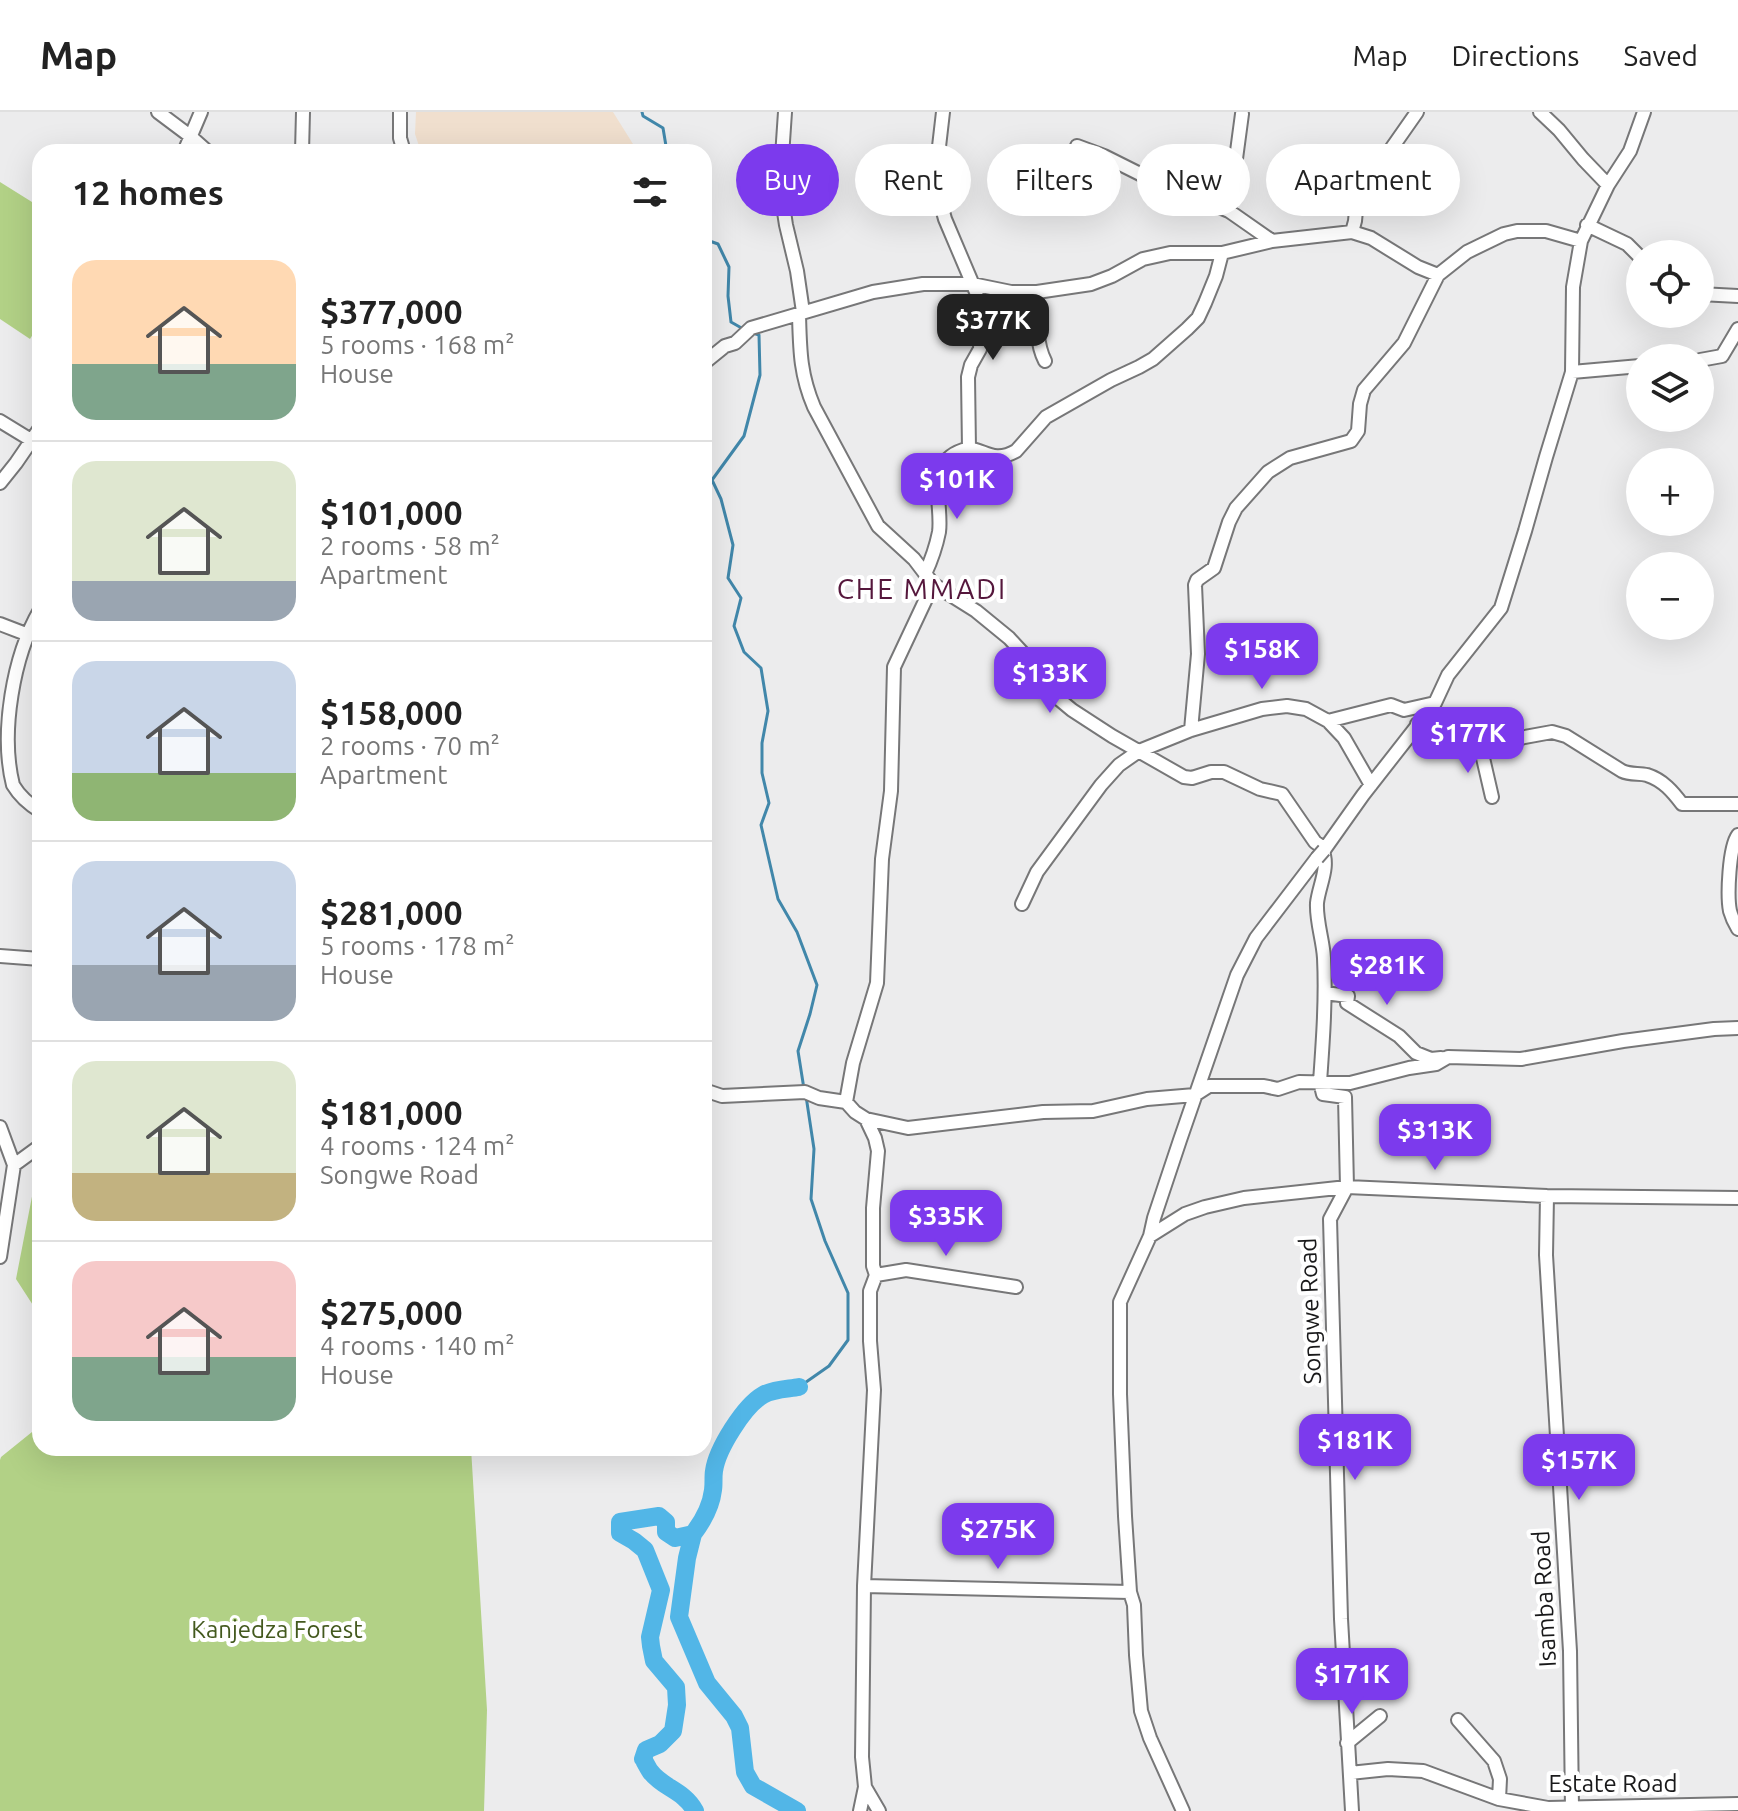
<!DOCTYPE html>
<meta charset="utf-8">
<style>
body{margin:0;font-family:Ubuntu,sans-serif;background:#f6f6f6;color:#222;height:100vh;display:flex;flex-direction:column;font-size:30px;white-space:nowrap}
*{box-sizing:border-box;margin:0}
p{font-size:26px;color:#767676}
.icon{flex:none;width:44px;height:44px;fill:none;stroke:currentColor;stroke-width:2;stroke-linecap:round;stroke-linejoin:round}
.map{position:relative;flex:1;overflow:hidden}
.panel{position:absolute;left:32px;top:32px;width:680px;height:1312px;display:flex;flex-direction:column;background:#fff;border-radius:24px;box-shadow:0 8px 32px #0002}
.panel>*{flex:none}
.hud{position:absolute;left:736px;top:32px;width:760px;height:72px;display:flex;gap:16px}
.controls{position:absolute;left:1626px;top:128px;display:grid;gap:16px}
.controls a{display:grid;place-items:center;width:88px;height:88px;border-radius:50%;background:#fff;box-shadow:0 8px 32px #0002;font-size:40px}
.price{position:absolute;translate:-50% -68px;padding:0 18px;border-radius:16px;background:#7c3aed;color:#fff;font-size:26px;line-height:52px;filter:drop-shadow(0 2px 4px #0008)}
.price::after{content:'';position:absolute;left:50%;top:48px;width:24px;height:18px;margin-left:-12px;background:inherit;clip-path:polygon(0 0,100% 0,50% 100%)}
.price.on{background:#222;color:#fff}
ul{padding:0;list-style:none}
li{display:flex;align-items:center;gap:24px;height:200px;padding:0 40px}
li+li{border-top:2px solid #e0e0e0}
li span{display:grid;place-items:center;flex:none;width:224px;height:160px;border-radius:24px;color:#555}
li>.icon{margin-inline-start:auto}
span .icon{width:96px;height:96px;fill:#fffc;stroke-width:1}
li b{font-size:34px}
h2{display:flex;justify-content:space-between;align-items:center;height:96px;padding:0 40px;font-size:34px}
.tag{padding:0 28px;border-radius:36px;background:#fff;box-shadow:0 8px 32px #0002;font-size:28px;line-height:72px}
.tag.on{background:#7c3aed;color:#fff}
header{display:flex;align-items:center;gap:48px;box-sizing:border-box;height:112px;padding:0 40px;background:#fff;border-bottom:2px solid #e0e0e0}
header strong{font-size:38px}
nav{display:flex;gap:44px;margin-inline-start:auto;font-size:28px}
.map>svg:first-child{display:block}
.education{fill:#f0dfce}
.green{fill:#b2d186}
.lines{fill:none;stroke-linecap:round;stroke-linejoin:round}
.stream{stroke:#4187aa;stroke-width:3}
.river{stroke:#52b6e7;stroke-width:18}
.street-casing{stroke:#777778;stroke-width:16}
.street{stroke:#fff;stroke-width:12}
.street-bridge-casing{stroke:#777778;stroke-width:16;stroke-linecap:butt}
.street-bridge{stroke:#fff;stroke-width:12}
.labels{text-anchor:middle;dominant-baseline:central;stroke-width:8;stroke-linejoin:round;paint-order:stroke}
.street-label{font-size:24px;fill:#19191a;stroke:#fff}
.park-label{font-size:24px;fill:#43591e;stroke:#fff}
.quarter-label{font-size:28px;letter-spacing:2px;fill:#55173c;stroke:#fff}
</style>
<header>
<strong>Map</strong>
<nav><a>Map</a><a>Directions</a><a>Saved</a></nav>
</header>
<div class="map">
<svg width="1738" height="1699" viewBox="0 0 1738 1699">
<rect width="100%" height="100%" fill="#ececed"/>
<!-- education -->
<path class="education" d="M416,0H613L638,40H421L415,22Z"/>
<!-- green -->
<path class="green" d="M0,70L40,95V211L30,227L0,207Z
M40,1060V1204L16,1167L36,1064Z
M40,1273V1336H471L487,1598L484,1699H0V1348L1,1345L32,1320Z"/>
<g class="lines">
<!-- stream -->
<path class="stream" d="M642,0L643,4L663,16L667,40
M704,127L718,132L729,155L728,184L731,210L745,218
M753,221L759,223L760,263L744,324L712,368L721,387L733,433L728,466L741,486L734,514L744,540L761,556L768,599L762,631V661L769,691L761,713L778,787L797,820L817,873L810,902L798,939L804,977
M799,1275L829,1254L848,1228V1181L825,1129L811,1087L814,1037L806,984"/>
<!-- river -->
<path class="river" d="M693,1422L687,1446L679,1505L707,1571L734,1604L740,1616L745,1660L753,1674L797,1699
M695,1699C684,1678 662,1676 650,1659C649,1658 644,1648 643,1647L646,1638L660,1632L673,1619L677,1593L676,1575L654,1549L651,1534L650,1525L661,1478L645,1438L634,1429L620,1421V1410L659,1404L666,1410V1420L675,1426L693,1422C703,1409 711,1395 713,1378C714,1372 713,1365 714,1359C717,1337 744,1294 763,1283C773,1277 788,1277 799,1275"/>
<!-- street casing -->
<g class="street-casing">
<path id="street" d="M158,0L190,24L208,40
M400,0V26L404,40
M785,0L780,74L786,113L797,159L803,200
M943,0L937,52V78L945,107L976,180L981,206L980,237L971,253L968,265L969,337
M1540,0L1559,18L1583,47L1608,73
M1077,34L1104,44L1140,62L1229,99L1272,129
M184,40L201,0
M302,40L303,0
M1229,99L1242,2
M1587,113L1627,132L1640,145
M1352,120L1355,109L1358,77L1363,62L1389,40L1417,0
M1037,180C1037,202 1035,230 1045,249
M1700,182L1738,184
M799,203C800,238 800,262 814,295L878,414L914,447L933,472L976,499L1009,526L1033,552L1048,578L1072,598L1112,624L1184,665L1192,666L1211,660H1224L1260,677L1282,682L1315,730L1325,737H1322C1330,755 1319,773 1317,791C1316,809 1323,828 1324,846C1326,887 1323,928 1320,970L1323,982L1345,985L1347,1075L1330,1107L1341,1507L1352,1699
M1700,248L1722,244L1738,217
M704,251L725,234L735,231L751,216L873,180L923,172H972L1011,180H1037L1091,172L1112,164L1143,147L1170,141H1222L1272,129L1352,120L1371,126L1418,155L1438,163
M1572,260L1640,254
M0,309L31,328
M0,371L16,351L40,316
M925,462C931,449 936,435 939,420C943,392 924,351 963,338C981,332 990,354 1016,339L1046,305L1111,268L1139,255L1153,247L1187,217L1198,206L1205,191L1216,164L1222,141
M40,498C13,544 0,621 13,673C19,683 30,693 40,699
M0,512L26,522
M1328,609L1391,593L1404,598L1435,591
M1417,612C1434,630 1435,636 1460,637L1552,620L1566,624L1622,659C1630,663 1639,661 1647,663C1663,668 1673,680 1682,692H1738
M1191,618L1198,542L1195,473L1197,468L1214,456L1229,410L1236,396L1268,360L1290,346L1351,329L1358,319L1360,292L1364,278L1404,231L1438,163L1467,140L1504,122L1517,119H1546L1581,129
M1480,633L1492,685
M1738,723C1729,735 1727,784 1730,799C1732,806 1735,812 1738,817
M1324,738L1363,683L1435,591L1448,563L1501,496L1525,419L1546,345L1572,260L1573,175L1581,129L1608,73L1630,39L1644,0
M1022,792L1037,760L1101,673L1119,653L1139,639L1191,618L1262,597L1287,594L1306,597L1328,609L1344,626L1371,673
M0,844L40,847
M1325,881L1348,884L1347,891L1399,924L1416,941L1431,947L1441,946
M704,978L722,984L805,980L819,986L846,990L855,1000L866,1007L908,1016L1043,1000L1093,999L1147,987L1195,983L1209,974H1264L1278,977L1299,970L1350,971L1409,956L1436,952L1448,945L1521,947L1623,929L1714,917L1738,916
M846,990L853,951L877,871L882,747L891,679L894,555L933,472
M866,1007L875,1026L878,1039L873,1096V1154L876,1163L870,1179V1229L874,1278L864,1474L862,1645L865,1675L879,1699
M0,1015L14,1053
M1547,1084L1546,1143L1570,1539L1572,1696
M1150,1124L1185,1102L1205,1095L1244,1086L1347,1075L1547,1084L1738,1086
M0,1145L14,1053L40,1034
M876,1163L906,1158L1016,1175
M864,1474L1130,1480
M1458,1608L1494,1649L1500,1667L1499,1687
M1347,1631L1380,1604
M1350,1661L1388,1657L1423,1659L1499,1687L1548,1696L1738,1692
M860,1699L865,1675
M1183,1699L1150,1626L1141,1599L1136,1543L1134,1493L1130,1480L1125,1404L1120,1282V1190L1150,1124L1154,1106L1180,1028L1237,863L1256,826L1317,746"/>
</g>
<!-- street -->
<use href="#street" class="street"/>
<!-- street-bridge casing -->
<g class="street-bridge-casing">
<path id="street-bridge" d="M1317,746L1324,738"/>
</g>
<!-- street-bridge -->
<use href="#street-bridge" class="street-bridge"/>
</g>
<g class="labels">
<!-- street labels -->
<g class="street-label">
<text transform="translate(1310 1199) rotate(-92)">Songwe Road</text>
<text transform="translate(1544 1487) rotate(-93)">Isamba Road</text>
<text x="1613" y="1671">Estate Road</text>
</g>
<!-- park labels -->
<g class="park-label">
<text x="277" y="1517">Kanjedza Forest</text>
</g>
<!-- quarter labels -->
<g class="quarter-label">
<text x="922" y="476">CHE MMADI</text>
</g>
</g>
</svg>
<div class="controls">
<a><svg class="icon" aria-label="locate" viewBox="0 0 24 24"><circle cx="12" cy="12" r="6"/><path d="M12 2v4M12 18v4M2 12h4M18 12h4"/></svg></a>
<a><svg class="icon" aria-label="layers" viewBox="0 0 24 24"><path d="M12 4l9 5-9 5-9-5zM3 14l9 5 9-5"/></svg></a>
<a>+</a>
<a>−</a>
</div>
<b class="price on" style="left:993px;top:250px">$377K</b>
<b class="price" style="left:957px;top:409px">$101K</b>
<b class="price" style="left:1262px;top:579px">$158K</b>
<b class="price" style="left:1050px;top:603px">$133K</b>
<b class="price" style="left:1468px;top:663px">$177K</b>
<b class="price" style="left:1387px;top:895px">$281K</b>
<b class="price" style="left:1435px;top:1060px">$313K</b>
<b class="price" style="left:946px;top:1146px">$335K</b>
<b class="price" style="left:1355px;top:1370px">$181K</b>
<b class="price" style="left:1579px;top:1390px">$157K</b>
<b class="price" style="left:998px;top:1459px">$275K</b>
<b class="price" style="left:1352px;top:1604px">$171K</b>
<div class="hud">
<a class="tag on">Buy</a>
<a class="tag">Rent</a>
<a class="tag">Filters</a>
<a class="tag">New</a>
<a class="tag">Apartment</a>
</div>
<section class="panel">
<h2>12 homes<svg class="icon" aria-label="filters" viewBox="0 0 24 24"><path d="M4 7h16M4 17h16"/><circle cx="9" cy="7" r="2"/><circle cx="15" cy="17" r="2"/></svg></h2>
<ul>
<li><span style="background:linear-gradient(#ffd9b3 65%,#7fa58c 0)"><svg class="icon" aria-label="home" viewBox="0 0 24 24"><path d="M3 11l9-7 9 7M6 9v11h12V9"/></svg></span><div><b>$377,000</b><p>5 rooms · 168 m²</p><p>House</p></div></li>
<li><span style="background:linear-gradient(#dfe7d0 75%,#9aa5b1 0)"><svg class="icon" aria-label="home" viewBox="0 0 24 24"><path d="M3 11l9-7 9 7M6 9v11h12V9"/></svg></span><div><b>$101,000</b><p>2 rooms · 58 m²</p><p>Apartment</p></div></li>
<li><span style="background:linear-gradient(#c9d6e8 70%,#8fb573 0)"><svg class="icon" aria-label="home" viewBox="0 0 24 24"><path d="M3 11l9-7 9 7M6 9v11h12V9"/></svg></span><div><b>$158,000</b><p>2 rooms · 70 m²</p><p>Apartment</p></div></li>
<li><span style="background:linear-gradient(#c9d6e8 65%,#9aa5b1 0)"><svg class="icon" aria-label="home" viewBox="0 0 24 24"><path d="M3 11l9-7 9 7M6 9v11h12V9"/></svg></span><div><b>$281,000</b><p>5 rooms · 178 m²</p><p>House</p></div></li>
<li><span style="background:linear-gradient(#dfe7d0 70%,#c2b280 0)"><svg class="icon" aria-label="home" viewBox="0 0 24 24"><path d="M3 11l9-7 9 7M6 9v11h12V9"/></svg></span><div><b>$181,000</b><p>4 rooms · 124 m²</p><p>Songwe Road</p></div></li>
<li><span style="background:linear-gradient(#f6c9c9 60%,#7fa58c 0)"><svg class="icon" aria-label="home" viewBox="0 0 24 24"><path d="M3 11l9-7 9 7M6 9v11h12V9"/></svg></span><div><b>$275,000</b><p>4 rooms · 140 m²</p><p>House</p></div></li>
</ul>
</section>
</div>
